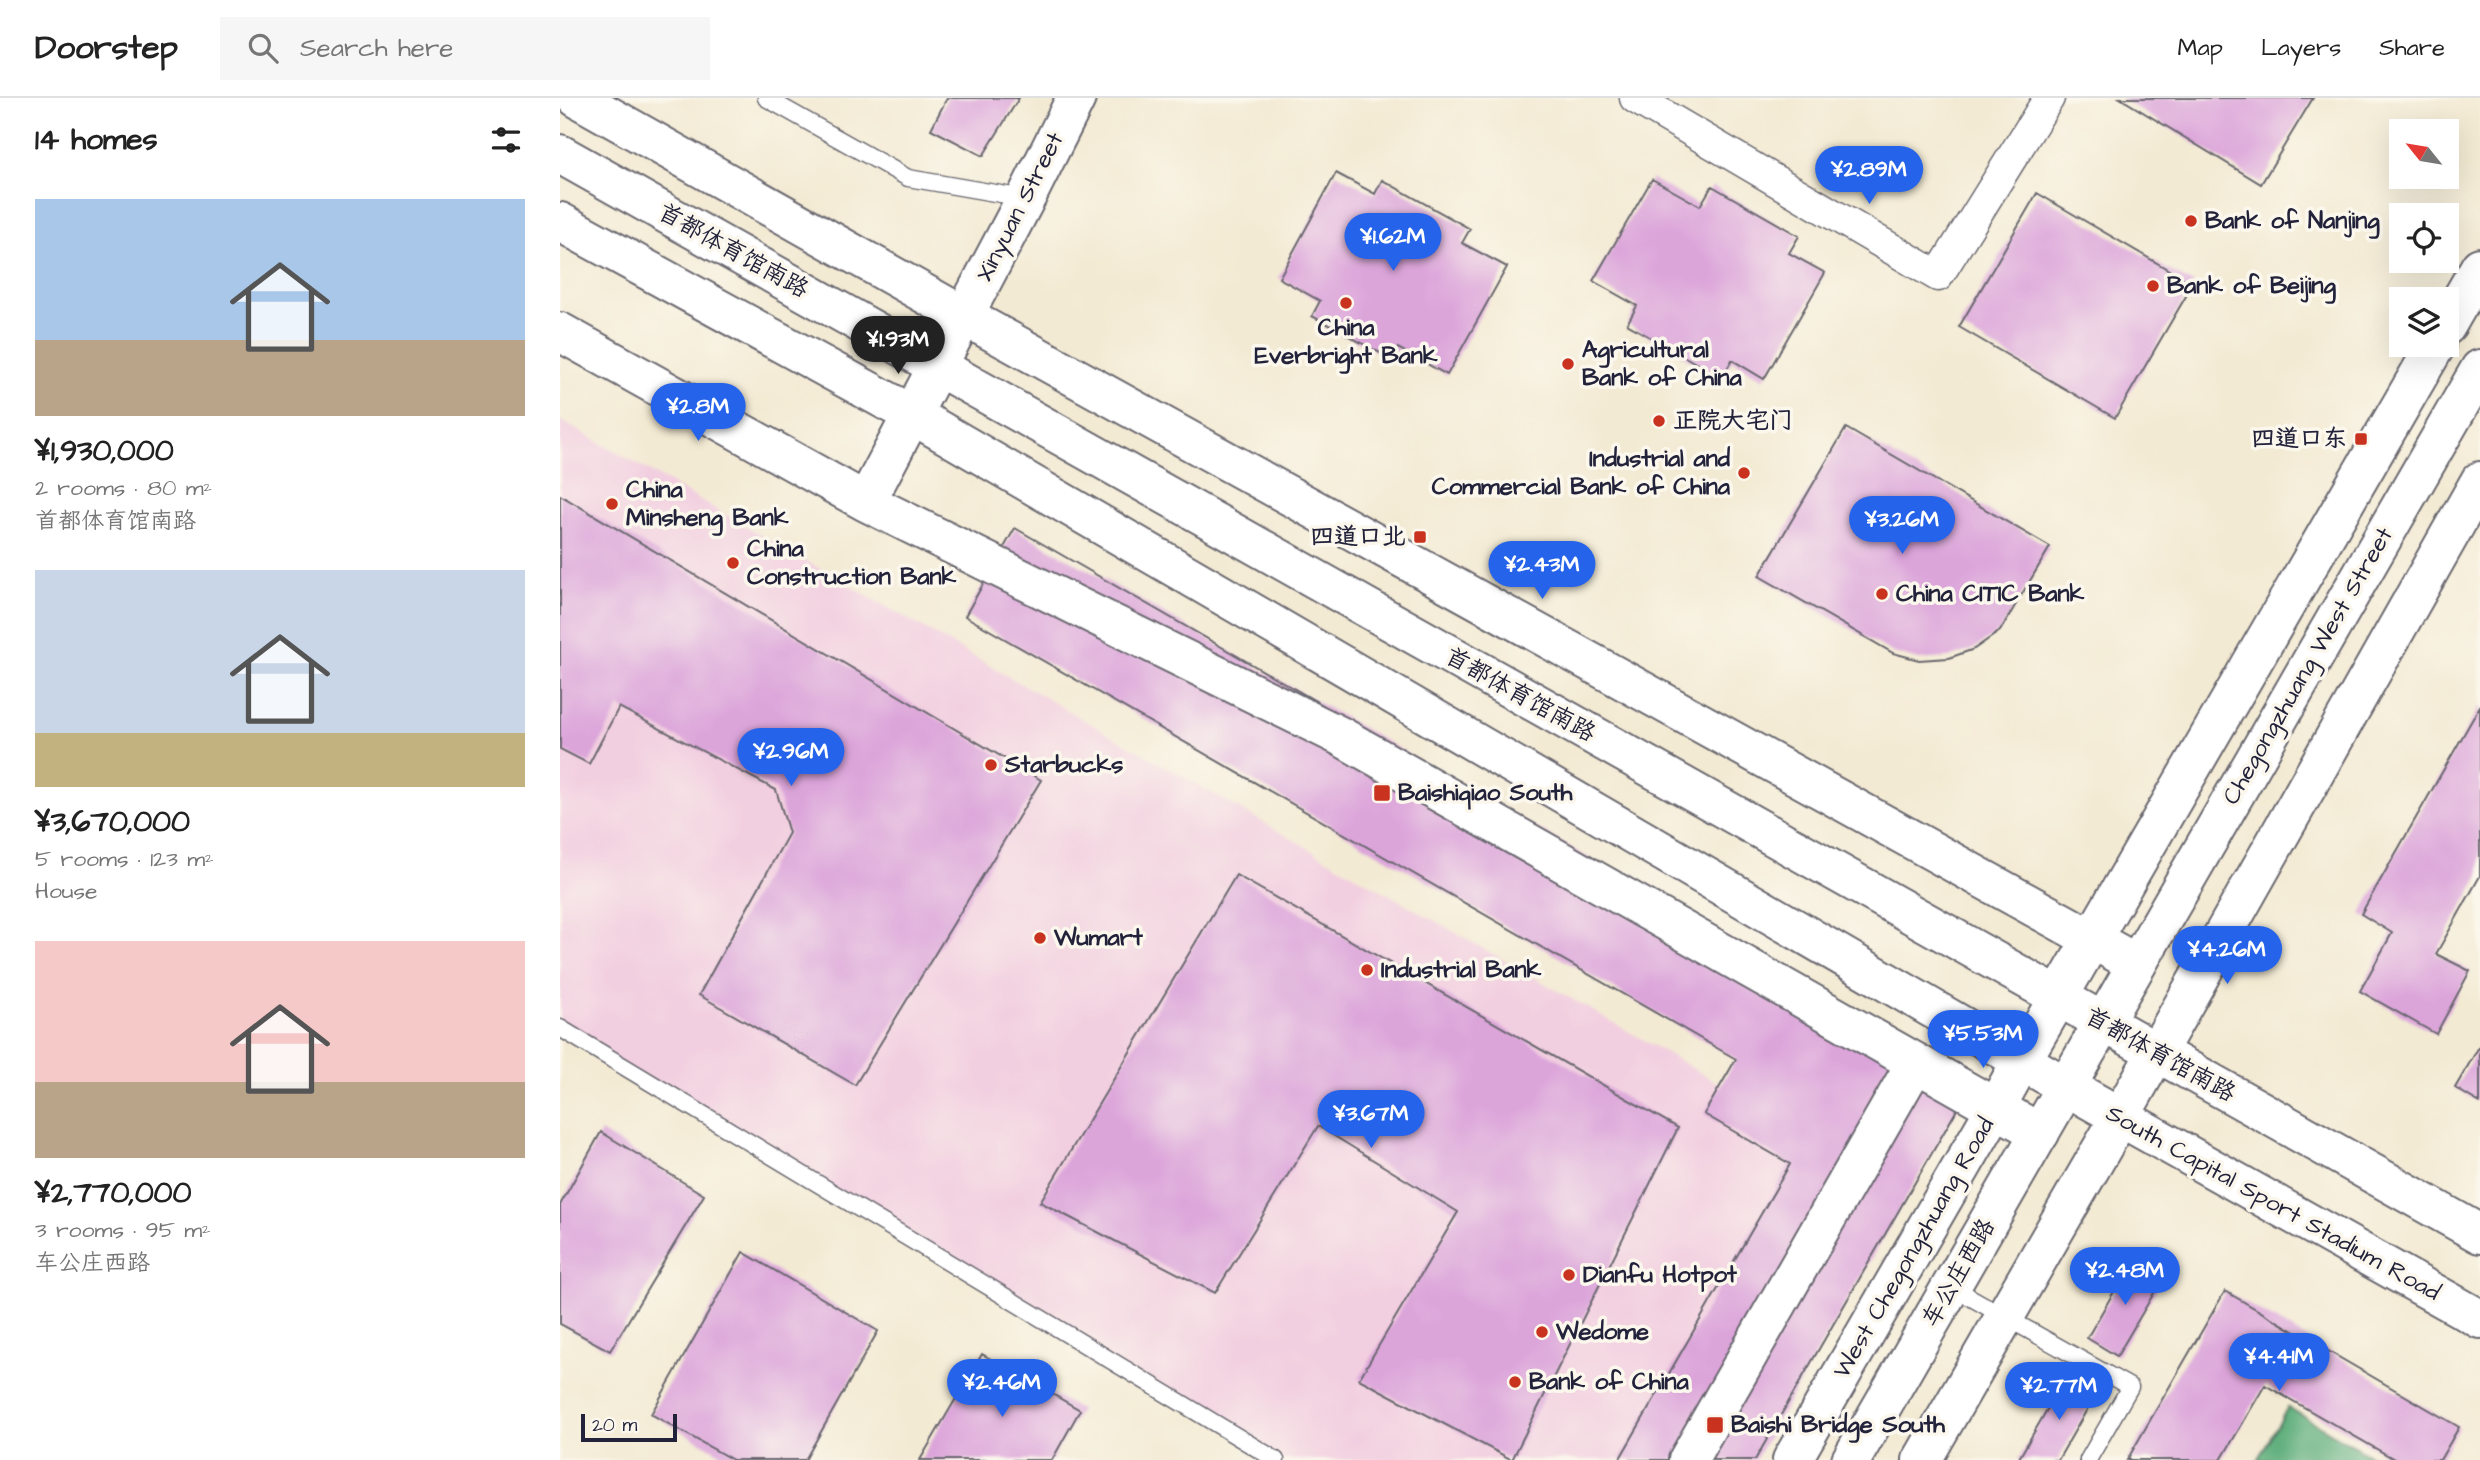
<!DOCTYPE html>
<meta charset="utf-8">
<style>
body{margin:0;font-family:"Architects Daughter","LXGW WenKai TC",sans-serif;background:#f6f6f6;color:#222;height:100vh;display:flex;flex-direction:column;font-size:26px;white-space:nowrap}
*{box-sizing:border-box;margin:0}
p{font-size:23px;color:#767676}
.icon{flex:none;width:38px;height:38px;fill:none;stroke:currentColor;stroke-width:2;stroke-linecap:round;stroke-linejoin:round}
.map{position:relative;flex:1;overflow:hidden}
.drawer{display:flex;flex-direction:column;background:#fff;width:560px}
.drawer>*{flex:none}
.needle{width:46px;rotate:300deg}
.tools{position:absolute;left:1829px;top:21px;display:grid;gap:14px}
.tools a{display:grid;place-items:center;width:70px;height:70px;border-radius:0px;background:#fff;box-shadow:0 7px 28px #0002;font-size:35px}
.scale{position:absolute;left:21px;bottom:18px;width:96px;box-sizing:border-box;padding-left:7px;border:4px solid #22223b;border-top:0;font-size:19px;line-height:24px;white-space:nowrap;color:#22223b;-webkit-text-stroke:5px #fbf7ec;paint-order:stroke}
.price{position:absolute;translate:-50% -60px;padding:0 16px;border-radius:24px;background:#2563eb;color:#fff;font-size:23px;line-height:46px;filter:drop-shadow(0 2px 4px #0008)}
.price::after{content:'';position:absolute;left:50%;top:42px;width:21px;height:16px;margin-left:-10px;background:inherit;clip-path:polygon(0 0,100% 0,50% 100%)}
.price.on{background:#222;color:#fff}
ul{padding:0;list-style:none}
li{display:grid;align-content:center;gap:14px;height:371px;padding:0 35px}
li span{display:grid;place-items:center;height:217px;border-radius:0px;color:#555}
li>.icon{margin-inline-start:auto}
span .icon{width:126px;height:126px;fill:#fffc;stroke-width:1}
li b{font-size:30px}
h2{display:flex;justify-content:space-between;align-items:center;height:84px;padding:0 35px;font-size:30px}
header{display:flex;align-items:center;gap:42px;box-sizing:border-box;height:98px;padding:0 35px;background:#fff;border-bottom:2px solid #e0e0e0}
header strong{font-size:33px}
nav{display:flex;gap:38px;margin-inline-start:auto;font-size:24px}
.search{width:490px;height:63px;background:#f6f6f6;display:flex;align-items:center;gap:18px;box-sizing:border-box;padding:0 24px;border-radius:0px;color:#767676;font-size:26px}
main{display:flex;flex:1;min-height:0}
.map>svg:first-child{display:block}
.built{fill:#f2cfe0}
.forest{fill:#5dad7a;stroke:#40685a;stroke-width:2}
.building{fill:#dca5da}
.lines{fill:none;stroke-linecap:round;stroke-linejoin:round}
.service-casing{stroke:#6b6870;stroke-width:19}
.minor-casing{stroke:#6b6870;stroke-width:33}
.tertiary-casing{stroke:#6b6870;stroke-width:42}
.secondary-casing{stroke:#6b6870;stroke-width:42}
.primary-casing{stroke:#6b6870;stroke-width:42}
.service{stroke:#fff;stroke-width:16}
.minor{stroke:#fff;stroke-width:30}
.tertiary{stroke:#fff;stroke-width:38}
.secondary{stroke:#fff;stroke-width:38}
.primary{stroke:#fff;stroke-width:38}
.poi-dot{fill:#c8321e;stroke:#fbf7ec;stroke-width:2.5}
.labels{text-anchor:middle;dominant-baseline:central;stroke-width:7;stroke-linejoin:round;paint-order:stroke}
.street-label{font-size:24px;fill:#22223b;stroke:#fbf7ec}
.poi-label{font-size:24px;font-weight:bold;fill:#22223b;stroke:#fbf7ec;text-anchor:start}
</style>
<header>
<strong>Doorstep</strong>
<div class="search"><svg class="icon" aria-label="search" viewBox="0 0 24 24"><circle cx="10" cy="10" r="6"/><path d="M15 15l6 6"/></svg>Search here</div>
<nav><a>Map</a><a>Layers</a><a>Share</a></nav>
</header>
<main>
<section class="drawer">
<h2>14 homes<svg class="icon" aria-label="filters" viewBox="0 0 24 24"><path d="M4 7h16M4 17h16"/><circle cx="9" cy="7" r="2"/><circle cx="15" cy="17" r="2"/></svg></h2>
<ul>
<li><span style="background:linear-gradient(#a9c7e8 65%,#b9a48a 0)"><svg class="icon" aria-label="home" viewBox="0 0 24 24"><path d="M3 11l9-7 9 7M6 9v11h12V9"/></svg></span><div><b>¥1,930,000</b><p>2 rooms · 80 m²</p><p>首都体育馆南路</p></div></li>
<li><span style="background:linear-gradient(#c9d6e8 75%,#c2b280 0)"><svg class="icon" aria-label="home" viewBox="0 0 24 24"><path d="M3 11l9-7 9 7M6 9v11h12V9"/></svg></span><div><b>¥3,670,000</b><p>5 rooms · 123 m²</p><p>House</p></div></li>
<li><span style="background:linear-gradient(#f6c9c9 65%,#b9a48a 0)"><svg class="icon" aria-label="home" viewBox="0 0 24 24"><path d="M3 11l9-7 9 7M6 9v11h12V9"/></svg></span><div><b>¥2,770,000</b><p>3 rooms · 95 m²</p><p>车公庄西路</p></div></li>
</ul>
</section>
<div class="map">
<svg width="1920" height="1362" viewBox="0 0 1920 1362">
<rect width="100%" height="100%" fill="#fbf7ec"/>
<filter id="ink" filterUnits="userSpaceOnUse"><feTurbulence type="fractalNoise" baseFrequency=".0143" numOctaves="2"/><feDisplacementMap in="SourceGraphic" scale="14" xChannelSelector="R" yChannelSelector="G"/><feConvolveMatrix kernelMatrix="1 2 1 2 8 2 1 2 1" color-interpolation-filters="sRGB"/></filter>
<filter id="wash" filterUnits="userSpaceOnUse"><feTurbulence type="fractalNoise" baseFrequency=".00686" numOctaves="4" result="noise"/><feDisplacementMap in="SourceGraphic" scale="28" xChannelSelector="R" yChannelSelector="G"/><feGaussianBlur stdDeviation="1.57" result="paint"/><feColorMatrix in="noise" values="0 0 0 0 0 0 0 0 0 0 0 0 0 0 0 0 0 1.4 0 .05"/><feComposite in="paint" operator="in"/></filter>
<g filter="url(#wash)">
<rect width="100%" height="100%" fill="#f3ead3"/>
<!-- built -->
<path class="built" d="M0,322L1281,1055L1104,1362H716L0,930Z"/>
<!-- forest -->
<path class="forest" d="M1728,1309L1817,1362H1697Z"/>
<g id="blocks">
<!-- building -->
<path class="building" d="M387,0H459L423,58L371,31Z
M1560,0H1753L1701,86Z
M776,75L815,96L822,82L910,131L902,145L947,169L887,277L838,250L831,261L752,218L760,203L719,180Z
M1092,81L1140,108L1152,88L1239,138L1229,155L1265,175L1204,281L1172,262L1162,280L1067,226L1077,208L1033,183Z
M1477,95L1633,186L1555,320L1399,229Z
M1286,330L1490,449L1440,533L1414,551L1389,560L1359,562L1333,555L1199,478Z
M0,397L481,682L295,987L139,897L229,735L216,692L59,609L29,666L0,651Z
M455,430L1414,982L1195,1362H1059L1230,1066L1144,1016L1176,961L405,518Z
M1920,608V778L1876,856L1910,873L1876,936L1800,893L1832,835L1801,816Z
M676,777L1118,1030L952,1362L799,1281L898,1114L758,1028L655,1195L480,1104Z
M1920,947V1005L1895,990Z
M41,1034L144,1097L50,1253L0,1226V1107Z
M183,1154L318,1233L245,1362H173L91,1316Z
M1573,1161L1604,1178L1557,1258L1527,1240Z
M1665,1193L1899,1329L1880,1362H1836L1705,1287L1661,1362H1567Z
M422,1256L520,1312L492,1362H360Z
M1507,1277L1537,1294L1498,1362H1458Z"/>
</g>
</g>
<g filter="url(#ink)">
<use href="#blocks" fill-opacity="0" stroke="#6b6870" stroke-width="2"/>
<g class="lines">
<!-- service casing -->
<g class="service-casing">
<path id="service" d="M206,0L348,80L464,100
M0,930L716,1362
M1392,1189L1570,1289L1528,1362"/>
</g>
<!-- minor casing -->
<g class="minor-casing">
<path id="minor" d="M1075,0L1378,178L1489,0"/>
</g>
<!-- tertiary casing -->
<g class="tertiary-casing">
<path id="tertiary" d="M17,0L404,218L1577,866
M0,234L306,404L780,638L1480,1035
M306,404L466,100L516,0
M1128,1362L1355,966
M1362,1362L1560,1019L1920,383"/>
</g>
<!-- secondary casing -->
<g class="secondary-casing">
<path id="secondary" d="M1435,1011L1462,962"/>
</g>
<!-- primary casing -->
<g class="primary-casing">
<path id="primary" d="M0,56L1920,1136
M0,124L351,316L1507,989L1920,1221
M1886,228L1920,169
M1462,962L1876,247
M1232,1362L1435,1011
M1291,1362L1920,271"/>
</g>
<!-- service -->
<use href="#service" class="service"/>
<!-- minor -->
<use href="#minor" class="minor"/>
<!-- tertiary -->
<use href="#tertiary" class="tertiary"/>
<!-- secondary -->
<use href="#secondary" class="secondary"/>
<!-- primary -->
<use href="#primary" class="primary"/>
</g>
</g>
<!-- markers -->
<g class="poi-dot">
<circle cx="1631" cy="123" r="7"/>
<circle cx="1593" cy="188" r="7"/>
<circle cx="786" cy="205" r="7"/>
<circle cx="1008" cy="266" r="7"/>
<circle cx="1099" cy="323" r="7"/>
<rect x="1794" y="334" width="14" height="14" rx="3.5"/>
<circle cx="1184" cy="375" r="7"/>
<circle cx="52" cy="406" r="7"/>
<rect x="853" y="432" width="14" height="14" rx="3.5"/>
<circle cx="173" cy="465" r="7"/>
<circle cx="1322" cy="496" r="7"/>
<circle cx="431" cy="667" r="7"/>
<rect x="813" y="686" width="18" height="18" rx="3.5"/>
<circle cx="480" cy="840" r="7"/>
<circle cx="807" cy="872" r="7"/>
<circle cx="1009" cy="1177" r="7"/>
<circle cx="982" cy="1234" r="7"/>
<circle cx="955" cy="1284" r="7"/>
<rect x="1146" y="1318" width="18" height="18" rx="3.5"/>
</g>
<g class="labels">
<!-- street labels -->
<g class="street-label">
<text transform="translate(460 109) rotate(-63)">Xinyuan Street</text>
<text transform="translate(173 153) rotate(29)">首都体育馆南路</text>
<text transform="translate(1748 568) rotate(-60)">Chegongzhuang West Street</text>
<text transform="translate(960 597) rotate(29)">首都体育馆南路</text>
<text transform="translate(1600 957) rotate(29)">首都体育馆南路</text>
<text transform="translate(1713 1105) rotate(29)">South Capital Sport Stadium Road</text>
<text transform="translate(1354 1150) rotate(-60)">West Chegongzhuang Road</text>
<text transform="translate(1399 1175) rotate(-60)">车公庄西路</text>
</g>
<!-- poi labels -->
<g class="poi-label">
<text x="1645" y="123">Bank of Nanjing</text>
<text x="1607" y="188">Bank of Beijing</text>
<text x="786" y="230" text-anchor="middle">China<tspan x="786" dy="28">Everbright Bank</tspan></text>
<text x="1022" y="252">Agricultural<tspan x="1022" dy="28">Bank of China</tspan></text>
<text x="1113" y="323">正院大宅门</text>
<text x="1787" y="341" text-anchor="end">四道口东</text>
<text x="1170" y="361" text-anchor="end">Industrial and<tspan x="1170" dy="28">Commercial Bank of China</tspan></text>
<text x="66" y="392">China<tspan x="66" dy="28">Minsheng Bank</tspan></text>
<text x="846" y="439" text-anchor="end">四道口北</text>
<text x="187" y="451">China<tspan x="187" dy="28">Construction Bank</tspan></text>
<text x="1336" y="496">China CITIC Bank</text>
<text x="445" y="667">Starbucks</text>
<text x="838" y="695">Baishiqiao South</text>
<text x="494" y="840">Wumart</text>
<text x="821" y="872">Industrial Bank</text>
<text x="1023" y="1177">Dianfu Hotpot</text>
<text x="996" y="1234">Wedome</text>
<text x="969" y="1284">Bank of China</text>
<text x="1171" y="1327">Baishi Bridge South</text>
</g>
</g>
</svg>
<div class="tools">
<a><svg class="needle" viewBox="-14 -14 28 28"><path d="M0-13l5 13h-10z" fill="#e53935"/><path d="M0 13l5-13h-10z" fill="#767676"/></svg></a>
<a><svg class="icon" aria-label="locate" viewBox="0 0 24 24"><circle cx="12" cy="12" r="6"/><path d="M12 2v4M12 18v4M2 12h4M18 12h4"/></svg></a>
<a><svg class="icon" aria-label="layers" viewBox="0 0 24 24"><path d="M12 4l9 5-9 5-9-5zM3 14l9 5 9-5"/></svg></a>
</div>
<div class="scale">20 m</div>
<b class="price" style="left:1309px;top:108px">¥2.89M</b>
<b class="price" style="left:833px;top:175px">¥1.62M</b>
<b class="price on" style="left:338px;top:278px">¥1.93M</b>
<b class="price" style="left:138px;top:345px">¥2.8M</b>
<b class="price" style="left:1342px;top:458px">¥3.26M</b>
<b class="price" style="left:982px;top:503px">¥2.43M</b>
<b class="price" style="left:231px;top:690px">¥2.96M</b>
<b class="price" style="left:1667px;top:888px">¥4.26M</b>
<b class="price" style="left:1423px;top:972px">¥5.53M</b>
<b class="price" style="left:811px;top:1052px">¥3.67M</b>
<b class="price" style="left:1565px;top:1209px">¥2.48M</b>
<b class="price" style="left:1719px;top:1295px">¥4.41M</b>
<b class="price" style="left:442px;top:1321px">¥2.46M</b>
<b class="price" style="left:1499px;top:1324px">¥2.77M</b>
</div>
</main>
